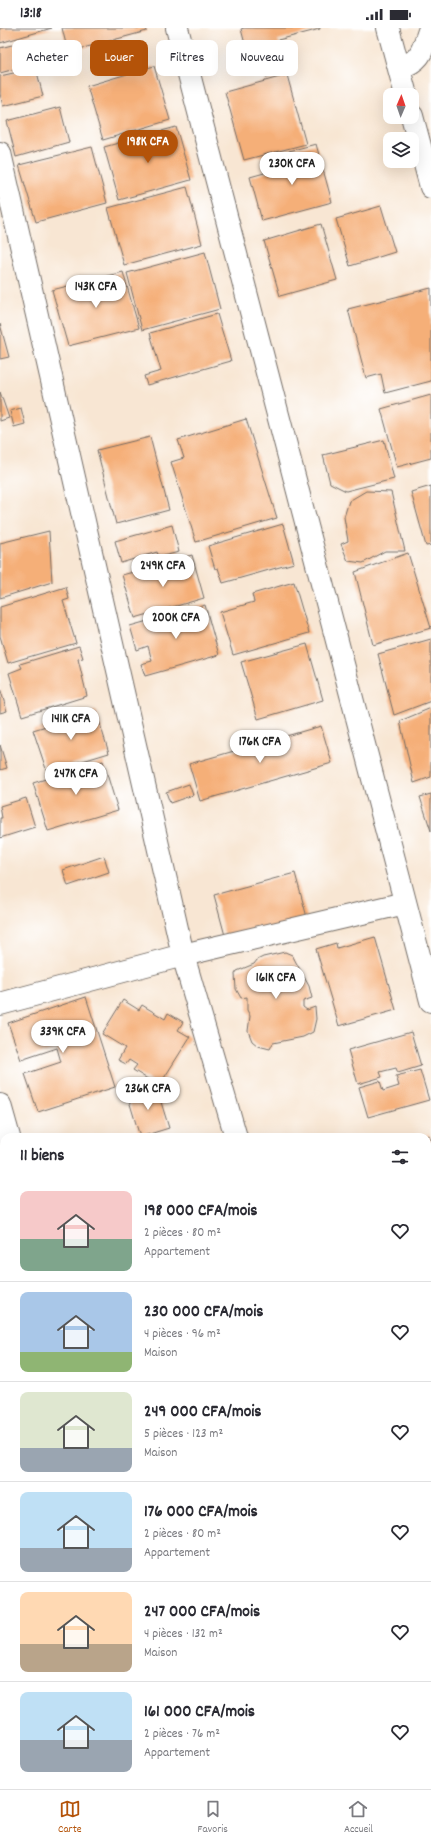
<!DOCTYPE html>
<html lang="fr">
<meta charset="utf-8">
<style>
body{margin:0;font-family:Dekko,sans-serif;background:#f7f7f7;color:#2b2b33;height:100vh;display:flex;flex-direction:column;font-size:15px;white-space:nowrap}
*{box-sizing:border-box;margin:0}
p{font-size:13px;color:#7c7c81}
.icon{flex:none;width:22px;height:22px;fill:none;stroke:currentColor;stroke-width:2;stroke-linecap:round;stroke-linejoin:round}
.map{position:relative;flex:1;overflow:hidden}
.details{position:absolute;left:0px;top:1105px;width:431px;height:656px;display:flex;flex-direction:column;background:#fff;border-radius:12px 12px 0 0;box-shadow:0 4px 16px #0002}
.details>*{flex:none}
.banner{position:absolute;left:12px;top:12px;width:407px;height:36px;display:flex;gap:8px}
.needle{width:26px;rotate:2deg}
.controls{position:absolute;left:383px;top:60px;display:grid;gap:8px}
.controls a{display:grid;place-items:center;width:36px;height:36px;border-radius:8px;background:#fff;box-shadow:0 4px 16px #0002;font-size:20px}
.price{position:absolute;translate:-50% -34px;padding:0 9px;border-radius:14px;background:#fff;color:#222;font-size:13px;line-height:26px;filter:drop-shadow(0 1px 2px #0008)}
.price::after{content:'';position:absolute;left:50%;top:24px;width:12px;height:9px;margin-left:-6px;background:inherit;clip-path:polygon(0 0,100% 0,50% 100%)}
.price.active{background:#b45309;color:#fff}
ul{padding:0;list-style:none}
li{display:flex;align-items:center;gap:12px;height:100px;padding:0 20px}
li+li{border-top:1px solid #e1e1e2}
li span{display:grid;place-items:center;flex:none;width:112px;height:80px;border-radius:8px;color:#555}
li>.icon{margin-inline-start:auto}
span .icon{width:48px;height:48px;fill:#fffc;stroke-width:1}
li b{font-size:17px}
h2{display:flex;justify-content:space-between;align-items:center;height:48px;padding:0 20px;font-size:17px}
.chip{padding:0 14px;border-radius:8px;background:#fff;box-shadow:0 4px 16px #0002;font-size:14px;line-height:36px}
.chip.active{background:#b45309;color:#fff}
.status{display:flex;justify-content:space-between;align-items:center;height:28px;padding:0 20px;background:#fff;direction:ltr}
.status svg{height:11px;fill:currentColor}
.menu{display:flex;justify-content:space-around;align-items:center;height:56px;border-top:1px solid #e1e1e2;background:#fff;font-size:11px;color:#7c7c81}
.menu a{display:grid;justify-items:center;gap:2px}
.menu .active{color:#b45309}
.map>svg:first-child{display:block}
.building{fill:#f5af78}
.lines{fill:none;stroke-linecap:round;stroke-linejoin:round}
.street-casing{stroke:#736c66;stroke-width:24}
.street{stroke:#fff;stroke-width:22}
</style>
<div class="status"><b>13:18</b><svg viewBox="0 0 49 12"><path d="M0 12V9h3v3zM5 12V6h3v6zM10 12V3h3v9zM15 12V0h3v12zM26 1h20v11H26zM47 4h2v5h-2z"/></svg></div>
<div class="map">
<svg width="431" height="1761" viewBox="0 0 431 1761">
<rect width="100%" height="100%" fill="#fff"/>
<filter id="ink" filterUnits="userSpaceOnUse"><feTurbulence type="fractalNoise" baseFrequency=".025" numOctaves="2"/><feDisplacementMap in="SourceGraphic" scale="8" xChannelSelector="R" yChannelSelector="G"/><feConvolveMatrix kernelMatrix="1 2 1 2 8 2 1 2 1" color-interpolation-filters="sRGB"/></filter>
<filter id="wash" filterUnits="userSpaceOnUse"><feTurbulence type="fractalNoise" baseFrequency=".012" numOctaves="4" result="noise"/><feDisplacementMap in="SourceGraphic" scale="16" xChannelSelector="R" yChannelSelector="G"/><feGaussianBlur stdDeviation="0.9" result="paint"/><feColorMatrix in="noise" values="0 0 0 0 0 0 0 0 0 0 0 0 0 0 0 0 0 1.4 0 .05"/><feComposite in="paint" operator="in"/></filter>
<g filter="url(#wash)">
<rect width="100%" height="100%" fill="#f8e6d3"/>
<g id="blocks">
<!-- building -->
<path class="building" d="M0,0H52L0,15Z
M62,0H146L147,3L68,24Z
M244,0H320V1L278,12L287,43L266,49L260,28L249,31L241,1Z
M32,12L38,35L0,45V20Z
M154,38L170,92L103,112L87,58Z
M36,40L43,68L3,78L0,66V48Z
M287,47L306,116L244,132L225,64Z
M60,79L69,114L16,129L7,93Z
M176,99L191,152L119,172L104,119Z
M316,116L332,174L262,193L250,149L293,137L289,123Z
M92,119L107,175L36,194L19,137Z
M187,159L202,216L124,237L108,180Z
M381,178L395,224L350,238L336,191Z
M321,196L337,252L280,268L264,213Z
M205,224L220,281L142,302L127,245Z
M123,244L139,300L68,318L52,262Z
M431,260V353L385,365L381,346L366,350L348,281Z
M217,286L231,333L147,357L144,348L161,343L150,305Z
M0,296L9,329L0,331Z
M0,364L9,390L0,393Z
M431,367V430L397,439L381,381Z
M21,380L25,396L14,399L10,383Z
M246,391L277,490L196,514L171,434L184,430L178,412Z
M150,409L169,482L116,496L97,422Z
M384,412L394,451L346,463L330,455L323,427Z
M431,458V517L426,518L411,464Z
M366,463L391,464L405,523H385L363,535L348,533L341,516L348,513L344,489L349,473Z
M283,496L294,535L223,555L218,540L215,541L208,518Z
M172,497L179,524L159,529L157,524L121,535L115,513Z
M49,503L52,554L0,570V515Z
M408,525L431,600L373,617L355,544Z
M192,527L204,570L135,590L122,547L152,539L155,546L180,539L178,531Z
M294,554L309,605L233,627L220,584L254,574L252,566Z
M66,559L69,571L63,573L76,615L8,635L0,608V579Z
M205,577L219,627L145,648L141,636L152,633L148,618L137,622L130,598Z
M431,611V673L394,687L378,626Z
M307,616L323,672L258,691L241,634Z
M79,618L83,630L78,631L87,668L22,688L9,645L22,640L20,636Z
M0,660L7,683L0,685Z
M431,680V749L414,755L400,693Z
M96,683L109,725L47,744L33,702Z
M321,698L332,735L200,773L189,736Z
M0,717L7,740L0,742Z
M103,733L118,782L48,803L33,755Z
M189,756L193,767L170,775L166,764Z
M431,766V803L420,769Z
M26,770L35,799L0,810V790H2L0,778Z
M104,828L109,844L68,858L63,842Z
M295,845L308,893L227,915L214,867Z
M375,909L396,982L339,998L316,921L336,915L337,920Z
M285,924L292,927L309,958L312,970L303,973V979L307,982L315,979L316,991L313,1004L303,1009L273,1015L270,1021L258,1018L252,1013L248,1003L250,988L247,982V969L241,970L236,961L235,946L237,943L254,936L257,932L263,929Z
M86,969L115,1059L38,1084L25,1046L61,1034L57,1020L21,1032L8,995Z
M123,972L139,982L142,977L165,991L168,985L183,994L178,1002L190,1009L159,1058L133,1042L137,1037L129,1032L126,1036L118,1032L125,1020L102,1006Z
M411,1004L421,1038L398,1045L396,1040L380,1044L382,1049L358,1056L348,1022Z
M420,1042L429,1072L368,1089L359,1059L380,1053L383,1063L399,1058L396,1048Z
M156,1058L169,1100L140,1109L127,1066Z
M429,1107L431,1113V1168L427,1170V1109H424Z
M4,1273V1302L0,1303V1274Z
M4,1325V1408L0,1409V1326Z
M431,1342V1359H430L427,1343Z
M427,1403L431,1415V1421L427,1422Z
M4,1567V1650L0,1652V1568Z
M431,1596V1620L427,1609V1598Z
M4,1667V1737L0,1738V1668Z
M30,1757H36L37,1761H20Z
M264,1757H316L314,1761H267Z"/>
</g>
</g>
<g filter="url(#ink)">
<use href="#blocks" fill-opacity="0" stroke="#736c66" stroke-width="1"/>
<g class="lines">
<!-- street casing -->
<g class="street-casing">
<path id="street" d="M177,0L431,973
M388,0L406,67
M399,40C423,32 422,22 430,0
M412,88L431,159
M0,125L183,927L236,1109
M0,976L183,927L405,875
M0,1077L9,1109
M427,1324L431,1323
M0,1433L4,1432
M187,1757L188,1761
M413,1757L414,1761"/>
</g>
<!-- street -->
<use href="#street" class="street"/>
</g>
</g>
</svg>
<div class="controls">
<a><svg class="needle" viewBox="-14 -14 28 28"><path d="M0-13l5 13h-10z" fill="#e53935"/><path d="M0 13l5-13h-10z" fill="#7c7c81"/></svg></a>
<a><svg class="icon" aria-label="layers" viewBox="0 0 24 24"><path d="M12 4l9 5-9 5-9-5zM3 14l9 5 9-5"/></svg></a>
</div>
<b class="price active" style="left:148px;top:136px">198K CFA</b>
<b class="price" style="left:292px;top:158px">230K CFA</b>
<b class="price" style="left:96px;top:281px">143K CFA</b>
<b class="price" style="left:163px;top:560px">249K CFA</b>
<b class="price" style="left:176px;top:612px">200K CFA</b>
<b class="price" style="left:71px;top:713px">141K CFA</b>
<b class="price" style="left:260px;top:736px">176K CFA</b>
<b class="price" style="left:76px;top:768px">247K CFA</b>
<b class="price" style="left:276px;top:972px">161K CFA</b>
<b class="price" style="left:63px;top:1026px">339K CFA</b>
<b class="price" style="left:148px;top:1083px">236K CFA</b>
<div class="banner">
<a class="chip">Acheter</a>
<a class="chip active">Louer</a>
<a class="chip">Filtres</a>
<a class="chip">Nouveau</a>
</div>
<section class="details">
<h2>11 biens<svg class="icon" aria-label="filters" viewBox="0 0 24 24"><path d="M4 7h16M4 17h16"/><circle cx="9" cy="7" r="2"/><circle cx="15" cy="17" r="2"/></svg></h2>
<ul>
<li><span style="background:linear-gradient(#f6c9c9 60%,#7fa58c 0)"><svg class="icon" aria-label="home" viewBox="0 0 24 24"><path d="M3 11l9-7 9 7M6 9v11h12V9"/></svg></span><div><b>198 000 CFA/mois</b><p>2 pièces · 80 m²</p><p>Appartement</p></div><svg class="icon" aria-label="heart" viewBox="0 0 24 24"><path d="M12 20l-8-8c-3-5 5-10 8-4 3-6 11-1 8 4z"/></svg></li>
<li><span style="background:linear-gradient(#a9c7e8 75%,#8fb573 0)"><svg class="icon" aria-label="home" viewBox="0 0 24 24"><path d="M3 11l9-7 9 7M6 9v11h12V9"/></svg></span><div><b>230 000 CFA/mois</b><p>4 pièces · 96 m²</p><p>Maison</p></div><svg class="icon" aria-label="heart" viewBox="0 0 24 24"><path d="M12 20l-8-8c-3-5 5-10 8-4 3-6 11-1 8 4z"/></svg></li>
<li><span style="background:linear-gradient(#dfe7d0 70%,#9aa5b1 0)"><svg class="icon" aria-label="home" viewBox="0 0 24 24"><path d="M3 11l9-7 9 7M6 9v11h12V9"/></svg></span><div><b>249 000 CFA/mois</b><p>5 pièces · 123 m²</p><p>Maison</p></div><svg class="icon" aria-label="heart" viewBox="0 0 24 24"><path d="M12 20l-8-8c-3-5 5-10 8-4 3-6 11-1 8 4z"/></svg></li>
<li><span style="background:linear-gradient(#bfe0f5 70%,#9aa5b1 0)"><svg class="icon" aria-label="home" viewBox="0 0 24 24"><path d="M3 11l9-7 9 7M6 9v11h12V9"/></svg></span><div><b>176 000 CFA/mois</b><p>2 pièces · 80 m²</p><p>Appartement</p></div><svg class="icon" aria-label="heart" viewBox="0 0 24 24"><path d="M12 20l-8-8c-3-5 5-10 8-4 3-6 11-1 8 4z"/></svg></li>
<li><span style="background:linear-gradient(#ffd9b3 65%,#b9a48a 0)"><svg class="icon" aria-label="home" viewBox="0 0 24 24"><path d="M3 11l9-7 9 7M6 9v11h12V9"/></svg></span><div><b>247 000 CFA/mois</b><p>4 pièces · 132 m²</p><p>Maison</p></div><svg class="icon" aria-label="heart" viewBox="0 0 24 24"><path d="M12 20l-8-8c-3-5 5-10 8-4 3-6 11-1 8 4z"/></svg></li>
<li><span style="background:linear-gradient(#bfe0f5 60%,#9aa5b1 0)"><svg class="icon" aria-label="home" viewBox="0 0 24 24"><path d="M3 11l9-7 9 7M6 9v11h12V9"/></svg></span><div><b>161 000 CFA/mois</b><p>2 pièces · 76 m²</p><p>Appartement</p></div><svg class="icon" aria-label="heart" viewBox="0 0 24 24"><path d="M12 20l-8-8c-3-5 5-10 8-4 3-6 11-1 8 4z"/></svg></li>
</ul>
</section>
</div>
<nav class="menu">
<a class="active"><svg class="icon" aria-label="map" viewBox="0 0 24 24"><path d="M3 6l6-2 6 2 6-2v14l-6 2-6-2-6 2zM9 4v14M15 6v14"/></svg>Carte</a>
<a><svg class="icon" aria-label="saved" viewBox="0 0 24 24"><path d="M7 4h10v16l-5-4-5 4z"/></svg>Favoris</a>
<a><svg class="icon" aria-label="home" viewBox="0 0 24 24"><path d="M3 11l9-7 9 7M6 9v11h12V9"/></svg>Accueil</a>
</nav>
